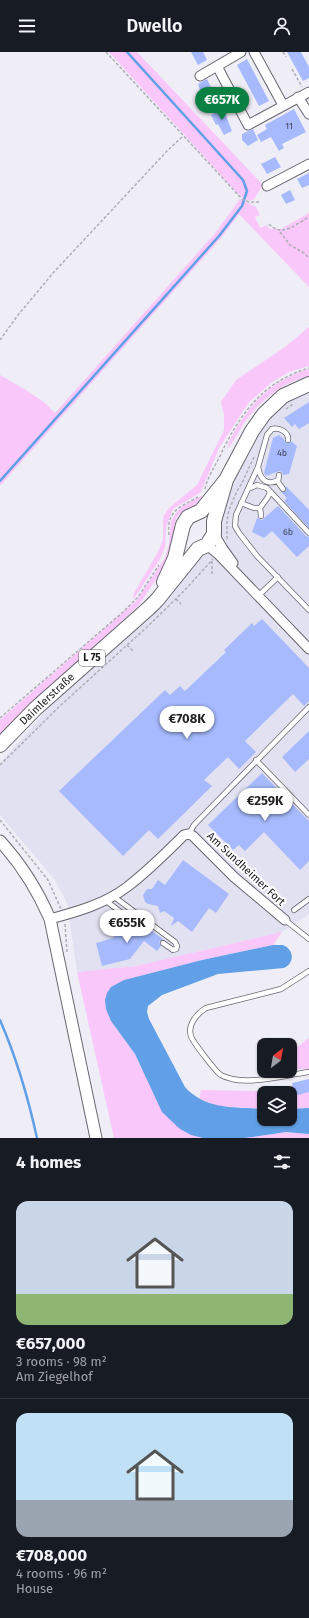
<!DOCTYPE html>
<meta charset="utf-8">
<style>
body{margin:0;font-family:"Fira Sans",sans-serif;background:#242831;color:#f1f3f6;height:100vh;display:flex;flex-direction:column;font-size:15px;white-space:nowrap}
*{box-sizing:border-box;margin:0}
p{font-size:13px;color:#9ea1a6}
.icon{flex:none;width:22px;height:22px;fill:none;stroke:currentColor;stroke-width:2;stroke-linecap:round;stroke-linejoin:round}
.map{position:relative;height:1086px;overflow:hidden}
.side{display:flex;flex-direction:column;background:#171b24;flex:1}
.side>*{flex:none}
.needle{width:26px;rotate:31deg}
.controls{position:absolute;left:257px;top:986px;display:grid;gap:8px}
.controls a{display:grid;place-items:center;width:40px;height:40px;border-radius:8px;background:#171b24;box-shadow:0 1px 3px #0004;font-size:20px}
.price{position:absolute;translate:-50% -34px;padding:0 9px;border-radius:14px;background:#fff;color:#222;font-size:13px;line-height:26px;filter:drop-shadow(0 1px 2px #0008)}
.price::after{content:'';position:absolute;left:50%;top:24px;width:12px;height:9px;margin-left:-6px;background:inherit;clip-path:polygon(0 0,100% 0,50% 100%)}
.price.current{background:#0b8043;color:#fff}
ul{padding:0;list-style:none}
li{display:grid;align-content:center;gap:8px;height:212px;padding:0 16px}
li+li{border-top:1px solid #363941}
li span{display:grid;place-items:center;height:124px;border-radius:12px;color:#555}
li>.icon{margin-inline-start:auto}
span .icon{width:72px;height:72px;fill:#fffc;stroke-width:1}
li b{font-size:17px}
h2{display:flex;justify-content:space-between;align-items:center;height:48px;padding:0 16px;font-size:17px}
header{display:flex;justify-content:space-between;align-items:center;height:52px;padding:0 16px;background:#171b24;font-size:18px;font-weight:600}
.map>svg:first-child{display:block}
.built{fill:#e2e1f1}
.green{fill:#f9c7f9}
.water{fill:#619fe6}
.lines{fill:none;stroke-linecap:round;stroke-linejoin:round}
.stream{stroke:#619fe6;stroke-width:2.5}
.building{fill:#a6bafd}
.service-casing{stroke:#67666e;stroke-width:6}
.minor-casing{stroke:#67666e;stroke-width:11}
.tertiary-casing{stroke:#67666e;stroke-width:13}
.primary-casing{stroke:#67666e;stroke-width:16}
.path{stroke:#aeadb5;stroke-width:1.5;stroke-dasharray:3 2;stroke-linecap:butt}
.service{stroke:#fff;stroke-width:4.5}
.minor{stroke:#fff;stroke-width:9}
.tertiary{stroke:#fff;stroke-width:11}
.primary{stroke:#fff;stroke-width:14}
.labels{text-anchor:middle;dominant-baseline:central;stroke-width:4;stroke-linejoin:round;paint-order:stroke}
.number-label{font-size:9px;fill:#3d4154}
.shield{fill:#fff;stroke:#5f5e60;stroke-width:1}
.shield-label{font-size:10px;font-weight:bold;fill:#1a191c}
.street-label{font-size:11px;fill:#1a191c;stroke:#fff}
</style>
<header><svg class="icon" aria-label="menu" viewBox="0 0 24 24"><path d="M4 6h16M4 12h16M4 18h16"/></svg>Dwello<svg class="icon" aria-label="person" viewBox="0 0 24 24"><circle cx="12" cy="8" r="4"/><path d="M4 21q1-7 8-7t8 7"/></svg></header>
<div class="map">
<svg width="309" height="1086" viewBox="0 0 309 1086">
<rect width="100%" height="100%" fill="#efeef7"/>
<!-- built -->
<path class="built" d="M309,332V862L282,880L136,914L77,920L67,851L54,827L0,763V711L56,648L161,548L208,486L251,378Z"/>
<!-- green -->
<path class="green" d="M109,0H137L263,133L254,147L250,149L240,144Z
M240,147L256,155L260,163L255,165L260,176L267,173L269,177H281L309,161V235L239,162L221,186L0,434V323L26,338L44,350L55,361L216,180Z
M309,275V314L289,320L271,331L249,350L219,396L201,440L173,457L166,475L165,495L160,507L133,548L134,541L158,500L163,488V465L169,456L197,433L224,378V363L221,350L236,328L285,295Z
M309,317V324C282,330 260,349 244,371C239,379 234,390 227,397C229,387 236,377 241,369C258,343 279,326 309,317Z
M201,444L204,446L199,451L183,459L177,465L174,475V484L167,511L139,553L0,683V668L136,549L165,506L169,492L171,469L175,462L181,455Z
M282,880L273,893L202,908L124,928L111,969L135,1002L141,1016L191,1083L203,1086H114L77,920L136,914Z
M309,986V1017H290V999L297,995Z
M309,1034V1056L290,1057V1041H264V1057L217,1054L199,1047L201,1038L306,1040Z
M286,1080L309,1082V1086H245Z"/>
<!-- water -->
<path class="water" d="M273,893C276,893 280,893 283,893C293,897 296,910 284,916L218,922L162,943L148,954L147,960L149,967L185,1035C205,1058 236,1055 264,1057V1067H290V1057L309,1056V1082L286,1080L245,1086H203L191,1083L180,1077L162,1060L135,1002L111,969L106,957L105,948L107,941L111,935L124,928L202,908Z"/>
<g class="lines">
<!-- stream -->
<path class="stream" d="M0,429L219,184L242,154L247,139L243,128L127,0
M0,968C17,1007 28,1045 37,1086"/>
</g>
<!-- building -->
<path class="building" d="M191,0H203L207,8L198,13Z
M287,0H301L309,15V26L303,29Z
M247,7L269,49L259,54L237,13Z
M207,27L213,39L204,43L200,38L198,32Z
M223,56L232,79L224,83L218,72L216,73L211,63Z
M294,57L306,80L282,92L284,96L279,99L271,85L261,90L257,83L267,77L265,73Z
M253,77L258,88L248,94L242,88V82Z
M275,105L281,115L267,122L261,112Z
M309,121V133L302,136L297,127Z
M290,138L295,148L286,152L281,143Z
M309,350V371L299,377L295,372L292,375L284,366Z
M279,383L284,387L286,391H290L291,389L297,394L289,422L283,423L282,420L279,419L266,424L264,421L273,386Z
M286,434L309,458V476L284,449L287,446L281,440L286,439Z
M278,454L306,484L309,485V494L297,505L272,479L264,486L252,480L257,466L262,468Z
M262,567L309,616V649L304,654L293,642L245,689L256,700L239,717L228,705L204,728L212,734L158,787L149,778L123,804L59,739L165,638L170,643L180,634L185,639L226,600L224,598L252,571L254,574Z
M309,679V707L295,720L282,705Z
M262,721L309,769V809L300,818L264,780L245,799L239,793L233,798L208,773Z
M183,808L229,842L216,861L209,856L192,880L178,869L171,874L174,866L164,859L160,861L158,854L148,852L145,850L143,843L147,837H152L158,828L165,833Z
M135,867L163,887L159,890L161,894L157,899L144,889L130,907L102,914L96,891L113,886L118,880L122,881L129,871H134Z
M309,1027V1040L294,1044L292,1031Z"/>
<g class="lines">
<!-- service casing -->
<g class="service-casing">
<path id="service" d="M288,388C289,380 279,375 272,377L267,383L258,415L236,463L235,474L239,481L257,504L309,558
M258,415C260,426 266,435 278,428
M279,423L278,430L283,437
M248,437L257,433L267,436L309,481
M241,451L254,456H260L268,445L270,440
M260,456L261,464
M258,544L278,525
M256,708L309,763
M189,782L194,773L309,655
M113,844L175,890L177,894L176,897L173,898L163,891
M105,848L131,868
M294,858L309,847
M285,868L309,887
M309,919L281,937L206,956C198,961 187,972 191,984C192,989 216,1020 221,1023C224,1025 229,1026 232,1027C254,1032 286,1023 309,1020"/>
</g>
<!-- minor casing -->
<g class="minor-casing">
<path id="minor" d="M254,0L283,53
M217,14L248,73L309,40
M200,24L241,0
M298,45L309,62
M267,134L309,112
M214,482L223,497L233,511
M207,493L218,502L309,597
M50,867C76,860 105,852 127,835C147,820 166,801 184,783L189,782L193,784L234,825L285,868"/>
</g>
<!-- tertiary casing -->
<g class="tertiary-casing">
<path id="tertiary" d="M0,789C22,813 37,837 50,867L96,1086"/>
</g>
<!-- primary casing -->
<g class="primary-casing">
<path id="primary" d="M164,530L175,506L183,473L188,465L201,459L226,428L252,379L264,362L283,344L309,332
M0,693L35,657L149,556L157,548L198,497L207,493L214,482V469L226,428"/>
</g>
<!-- path -->
<path class="path" d="M106,0L242,147L249,150H259
M283,0L286,5
M292,17L302,35
M269,172C282,186 296,172 309,165
M280,180L290,193L304,201L309,206
M0,288L18,263L54,220L167,99L183,84
M286,357L293,352
M205,437C207,426 214,416 219,406C239,363 262,330 309,316
M169,483C166,459 180,455 198,445
M227,487V468L229,458L237,439L242,431L254,405
M212,522V509
M176,547L181,552
M127,593L133,599
M0,666L123,560L138,545L159,513
M0,713L61,653L147,575L184,539L213,507
M0,768L48,828L61,857
M65,872L67,900"/>
<!-- service -->
<use href="#service" class="service"/>
<!-- minor -->
<use href="#minor" class="minor"/>
<!-- tertiary -->
<use href="#tertiary" class="tertiary"/>
<!-- primary -->
<use href="#primary" class="primary"/>
</g>
<g class="labels">
<!-- number labels -->
<g class="number-label">
<text x="289" y="74">11</text>
<text x="282" y="401">4b</text>
<text x="288" y="480">6b</text>
</g>
<!-- shield labels -->
<rect class="shield" x="79" y="598" width="26" height="16" rx="3"/>
<g class="shield-label">
<text x="92" y="606">L 75</text>
</g>
<!-- street labels -->
<g class="street-label">
<text transform="translate(47 647) rotate(-43)">Daimlerstraße</text>
<text transform="translate(246 817) rotate(43)">Am Sundheimer Fort</text>
</g>
</g>
</svg>
<div class="controls">
<a><svg class="needle" viewBox="-14 -14 28 28"><path d="M0-13l5 13h-10z" fill="#e53935"/><path d="M0 13l5-13h-10z" fill="#9ea1a6"/></svg></a>
<a><svg class="icon" aria-label="layers" viewBox="0 0 24 24"><path d="M12 4l9 5-9 5-9-5zM3 14l9 5 9-5"/></svg></a>
</div>
<b class="price current" style="left:222px;top:69px">€657K</b>
<b class="price" style="left:187px;top:688px">€708K</b>
<b class="price" style="left:265px;top:770px">€259K</b>
<b class="price" style="left:127px;top:892px">€655K</b>
</div>
<section class="side">
<h2>4 homes<svg class="icon" aria-label="filters" viewBox="0 0 24 24"><path d="M4 7h16M4 17h16"/><circle cx="9" cy="7" r="2"/><circle cx="15" cy="17" r="2"/></svg></h2>
<ul>
<li><span style="background:linear-gradient(#c9d6e8 75%,#8fb573 0)"><svg class="icon" aria-label="home" viewBox="0 0 24 24"><path d="M3 11l9-7 9 7M6 9v11h12V9"/></svg></span><div><b>€657,000</b><p>3 rooms · 98 m²</p><p>Am Ziegelhof</p></div></li>
<li><span style="background:linear-gradient(#bfe0f5 70%,#9aa5b1 0)"><svg class="icon" aria-label="home" viewBox="0 0 24 24"><path d="M3 11l9-7 9 7M6 9v11h12V9"/></svg></span><div><b>€708,000</b><p>4 rooms · 96 m²</p><p>House</p></div></li>
</ul>
</section>
